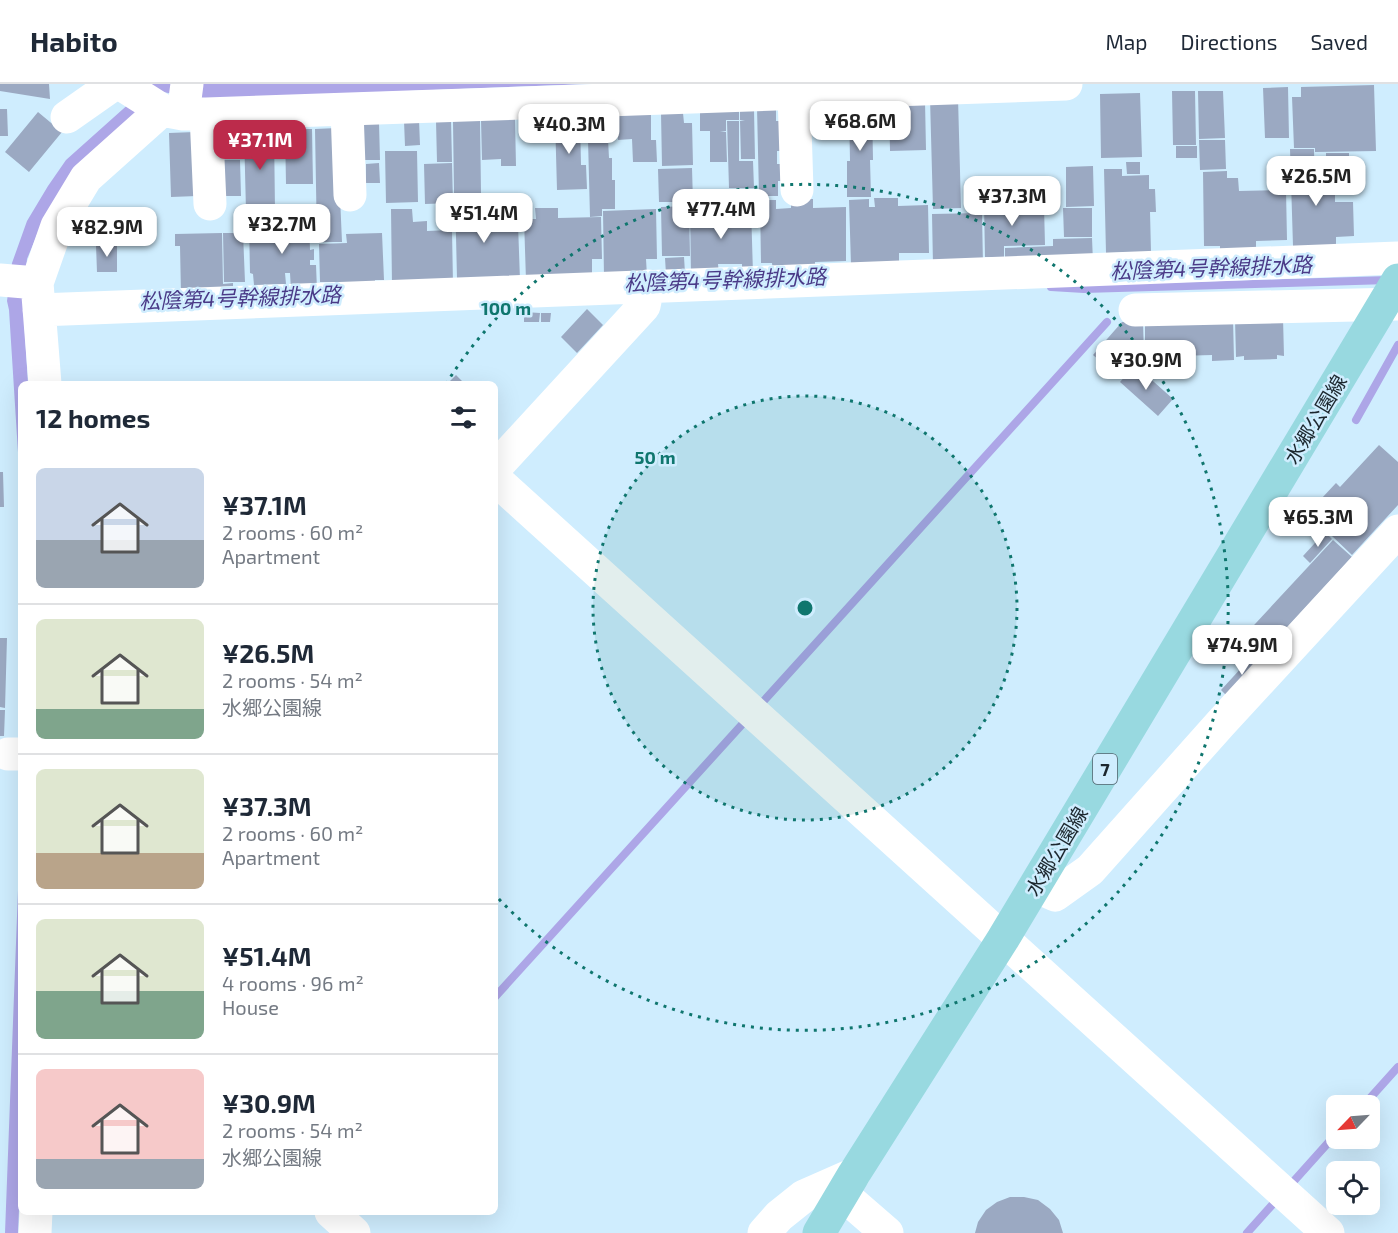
<!DOCTYPE html>
<meta charset="utf-8">
<style>
body{margin:0;font-family:"Exo 2","Noto Sans JP",sans-serif;background:#f2f2f3;color:#1f2937;height:100vh;display:flex;flex-direction:column;font-size:22px;white-space:nowrap}
*{box-sizing:border-box;margin:0}
p{font-size:20px;color:#747a83}
.icon{flex:none;width:33px;height:33px;fill:none;stroke:currentColor;stroke-width:2;stroke-linecap:round;stroke-linejoin:round}
.map{position:relative;flex:1;overflow:hidden}
.details{position:absolute;left:18px;top:297px;width:480px;height:834px;display:flex;flex-direction:column;background:#fff;border-radius:9px;box-shadow:0 6px 24px #0002}
.details>*{flex:none}
.needle{width:39px;rotate:245deg}
.fabs{position:absolute;left:1326px;top:1011px;display:grid;gap:12px}
.fabs a{display:grid;place-items:center;width:54px;height:54px;border-radius:9px;background:#fff;box-shadow:0 6px 24px #0002;font-size:30px}
.price{position:absolute;translate:-50% -51px;padding:0 14px;border-radius:12px;background:#fff;color:#222;font-size:20px;line-height:39px;filter:drop-shadow(0 2px 3px #0008)}
.price::after{content:'';position:absolute;left:50%;top:36px;width:18px;height:14px;margin-left:-9px;background:inherit;clip-path:polygon(0 0,100% 0,50% 100%)}
.price.active{background:#bc2b4b;color:#fff}
ul{padding:0;list-style:none}
li{display:flex;align-items:center;gap:18px;height:150px;padding:0 18px}
li+li{border-top:2px solid #e0e1e3}
li span{display:grid;place-items:center;flex:none;width:168px;height:120px;border-radius:9px;color:#555}
li>.icon{margin-inline-start:auto}
span .icon{width:72px;height:72px;fill:#fffc;stroke-width:1}
li b{font-size:26px}
h2{display:flex;justify-content:space-between;align-items:center;height:72px;padding:0 18px;font-size:26px}
header{display:flex;align-items:center;gap:36px;box-sizing:border-box;height:84px;padding:0 30px;background:#fff;border-bottom:2px solid #e0e1e3}
header strong{font-size:28px}
nav{display:flex;gap:33px;margin-inline-start:auto;font-size:21px}
.map>svg:first-child{display:block}
.water{fill:#ada6e7}
.lines{fill:none;stroke-linecap:round;stroke-linejoin:round}
.stream{stroke:#ada6e7;stroke-width:8}
.building{fill:#9ba9c2}
.minor{stroke:#fff;stroke-width:33}
.major{stroke:#98d9e0;stroke-width:33}
.ring{fill:none;stroke:#0f766e;stroke-width:3;stroke-dasharray:3 6}
.labels{text-anchor:middle;dominant-baseline:central;stroke-width:5;stroke-linejoin:round;paint-order:stroke}
.shield{fill:#cfedfe;stroke:#52626c;stroke-width:1.5}
.shield-label{font-size:18px;font-weight:bold;fill:#1c272e}
.street-label{font-size:20px;fill:#1c272e;stroke:#cfedfe}
.water-label{font-size:21px;font-style:italic;fill:#4a3a87;stroke:#cfedfe}
.centre{fill:#0f766e;stroke:#cfedfe;stroke-width:3}
.ring-label{font-size:18px;text-anchor:middle;font-weight:bold;fill:#0f766e;stroke:#cfedfe;stroke-width:5;stroke-linejoin:round;paint-order:stroke}
</style>
<header>
<strong>Habito</strong>
<nav><a>Map</a><a>Directions</a><a>Saved</a></nav>
</header>
<div class="map">
<svg width="1398" height="1149" viewBox="0 0 1398 1149">
<rect width="100%" height="100%" fill="#cfedfe"/>
<!-- water -->
<path class="water" d="M151,0H589L200,15L163,8L39,146L27,175L23,218L28,300H21V416L9,226L7,217L12,179L27,137L48,102L66,76Z
M21,727V1076L18,1149H5Z"/>
<g class="lines">
<!-- stream -->
<path class="stream" d="M1051,203L1084,205L1389,196
M1356,336L1398,261
M760,621L1107,238
M495,913L747,635
M1363,1022L1398,983
M1293,1098L1336,1050
M1247,1149L1273,1120"/>
</g>
<!-- building -->
<path class="building" d="M0,0H49L50,15L0,7Z
M1374,1L1376,67L1315,68V64H1294L1292,13H1301V3Z
M1288,3L1289,54H1265L1263,4Z
M1172,7H1195L1196,61H1173Z
M1198,7H1223L1225,54L1199,55Z
M1140,9L1142,73L1101,74L1100,10Z
M930,14H958L961,124L933,125Z
M925,17L926,66L890,67L889,18Z
M776,22V37H780L781,67H777V80H782V97H778V112H759L757,23Z
M849,22H872L873,76H870L871,113H847V77H850Z
M0,25H7L8,52H0Z
M739,25V36H726V47H720L726,48L727,78H710V47H700V26Z
M754,26L755,75H741L740,37L745,36H740V27Z
M38,28L62,48L29,88L5,68Z
M661,29H683L684,39H692L693,81L662,82Z
M617,30H651V56H656L657,78H633L632,55L618,56Z
M555,34H580L581,81H586L587,105L557,106Z
M515,35L516,82H501V75L482,76L481,36Z
M419,36L420,61L405,62L404,37Z
M451,36L452,78H437L436,37Z
M453,37H480L481,109H454Z
M727,37H739V77H753L754,104H729Z
M379,39L380,76H358L357,40Z
M337,44L342,158H317L315,45Z
M285,45H312L313,100H286Z
M274,46L275,127H246L244,47Z
M195,48L197,112L171,113L169,49Z
M588,55H608L609,74H612V96H615V125H602V132L590,133Z
M1199,56H1225L1226,85L1200,86Z
M1176,62H1197V74H1176Z
M1290,65H1314L1315,109L1335,108V118H1353L1354,152L1336,153V163L1293,162Z
M385,67H417L418,118L386,119Z
M1326,69H1349V91L1326,92Z
M221,76H240L241,112H222Z
M1126,78H1140V90H1127Z
M379,79L380,99H366V80Z
M452,79L453,119L425,120L424,80Z
M1093,82L1094,122L1066,123V83Z
M692,84L693,118H659L658,85Z
M1104,85H1122V92L1149,91V105H1155L1156,128H1150L1151,168L1106,169Z
M1227,87V94H1238L1239,107L1286,106L1287,156L1256,157V166L1220,167V162H1204L1203,88Z
M455,110H482V140H518L520,196L457,194Z
M874,114H898V122L928,121L929,169H899V182L851,181L849,116L869,115V123H875Z
M791,115H813V124L846,123V177L815,178V186L773,187L772,179H761L760,116H776V125L791,124Z
M1008,118L1009,123L1044,122L1045,161L1004,162V173H985L984,119Z
M689,122L690,172H662L661,123Z
M751,123L753,190H742V180H718L719,191L691,192L690,124Z
M535,124H558V134L601,133L602,175H592V191L526,196L524,135H536Z
M1063,124H1092V153H1064Z
M391,125H412L413,138L427,137V147L452,146L453,200L392,201Z
M656,125L657,175H646L647,192L604,193L603,127Z
M982,129L983,181H933L932,130Z
M309,138L310,166L314,165V176H310V181H316L317,206H291L290,189H285L286,200L254,201L253,190L250,189L249,139Z
M222,149L223,200L233,199V209L181,210L180,162H175V150Z
M223,149H243L245,198H224Z
M382,149L384,196H375V203L340,198H320L319,160L347,159L346,150Z
M1092,154L1093,178L1005,180V164L1053,162V155Z
M96,161H117V188H97Z
M684,173L685,189L666,190L665,174Z
M587,225L603,241L577,269L561,253Z
M524,228L540,229L539,238H524Z
M541,229H551L550,238H541Z
M1283,234L1284,272L1277,271V275L1244,276V272L1236,273L1235,235Z
M1233,235L1234,276L1212,277V271L1177,272V278H1156V272L1145,273V237Z
M1122,238H1143L1144,273H1129L1114,289L1093,271Z
M1135,281L1173,315L1158,332L1120,298Z
M456,291L465,300H447Z
M1379,361L1398,378V421L1352,471L1312,433L1325,419L1321,415L1336,399L1340,403Z
M0,388H3L4,423H0Z
M1325,448L1332,455L1310,479L1303,472Z
M1333,456L1352,473L1261,572L1242,554Z
M0,554H7L5,624L0,623Z
M1255,569L1264,577L1230,615L1221,606Z
M0,626H5L4,652H0Z
M1010,1113H1024L1038,1116L1050,1125L1059,1136L1063,1149H975L978,1138L986,1126L997,1118Z"/>
<g class="lines">
<!-- minor -->
<path class="minor" d="M121,0L162,26L183,30H206L1066,0
M794,10L797,106
M347,26L350,111
M183,30L187,0
M206,30L210,120
M67,33L114,0
M0,196L37,199
M39,226L1398,174
M1135,226L1398,220
M45,300L37,199L57,142L86,94L162,26
M495,384L644,222L648,202
M495,395L1328,1149
M8,670H21
M1035,802L1055,811L1090,786L1221,639L1398,447
M842,1110L887,1149
M331,1128L354,1149
M35,1149L36,1128
M764,1149L779,1132L804,1112L854,1090"/>
<!-- major -->
<path class="major" d="M819,1149L854,1090L1003,855L1398,196"/>
</g>
<!-- distance rings -->
<circle cx="805" cy="524" r="212" fill="#0f766e" fill-opacity=".12"/>
<g class="ring">
<circle cx="805" cy="524" r="212"/>
<path d="M446 300A423 423 0 1 1 496 812"/>
</g>
<g class="labels">
<!-- shield labels -->
<rect class="shield" x="1093" y="670" width="24" height="30" rx="4.5"/>
<g class="shield-label">
<text x="1105" y="685">7</text>
</g>
<!-- street labels -->
<g class="street-label">
<text transform="translate(1315 335) rotate(-59)">水郷公園線</text>
<text transform="translate(1056 767) rotate(-59)">水郷公園線</text>
</g>
<!-- water labels -->
<g class="water-label">
<text transform="translate(1211 183) rotate(-2)">松陰第4号幹線排水路</text>
<text transform="translate(725 195) rotate(-2)">松陰第4号幹線排水路</text>
<text transform="translate(240 213) rotate(-2)">松陰第4号幹線排水路</text>
</g>
</g>
<circle cx="805" cy="524" r="9" class="centre"/>
<g class="ring-label">
<text x="506" y="231">100 m</text>
<text x="655" y="380">50 m</text>
</g>
</svg>
<div class="fabs">
<a><svg class="needle" viewBox="-14 -14 28 28"><path d="M0-13l5 13h-10z" fill="#e53935"/><path d="M0 13l5-13h-10z" fill="#747a83"/></svg></a>
<a><svg class="icon" aria-label="locate" viewBox="0 0 24 24"><circle cx="12" cy="12" r="6"/><path d="M12 2v4M12 18v4M2 12h4M18 12h4"/></svg></a>
</div>
<b class="price" style="left:860px;top:68px">¥68.6M</b>
<b class="price" style="left:569px;top:71px">¥40.3M</b>
<b class="price active" style="left:260px;top:87px">¥37.1M</b>
<b class="price" style="left:1316px;top:123px">¥26.5M</b>
<b class="price" style="left:1012px;top:143px">¥37.3M</b>
<b class="price" style="left:721px;top:156px">¥77.4M</b>
<b class="price" style="left:484px;top:160px">¥51.4M</b>
<b class="price" style="left:282px;top:171px">¥32.7M</b>
<b class="price" style="left:107px;top:174px">¥82.9M</b>
<b class="price" style="left:1146px;top:307px">¥30.9M</b>
<b class="price" style="left:1318px;top:464px">¥65.3M</b>
<b class="price" style="left:1242px;top:592px">¥74.9M</b>
<section class="details">
<h2>12 homes<svg class="icon" aria-label="filters" viewBox="0 0 24 24"><path d="M4 7h16M4 17h16"/><circle cx="9" cy="7" r="2"/><circle cx="15" cy="17" r="2"/></svg></h2>
<ul>
<li><span style="background:linear-gradient(#c9d6e8 60%,#9aa5b1 0)"><svg class="icon" aria-label="home" viewBox="0 0 24 24"><path d="M3 11l9-7 9 7M6 9v11h12V9"/></svg></span><div><b>¥37.1M</b><p>2 rooms · 60 m²</p><p>Apartment</p></div></li>
<li><span style="background:linear-gradient(#dfe7d0 75%,#7fa58c 0)"><svg class="icon" aria-label="home" viewBox="0 0 24 24"><path d="M3 11l9-7 9 7M6 9v11h12V9"/></svg></span><div><b>¥26.5M</b><p>2 rooms · 54 m²</p><p>水郷公園線</p></div></li>
<li><span style="background:linear-gradient(#dfe7d0 70%,#b9a48a 0)"><svg class="icon" aria-label="home" viewBox="0 0 24 24"><path d="M3 11l9-7 9 7M6 9v11h12V9"/></svg></span><div><b>¥37.3M</b><p>2 rooms · 60 m²</p><p>Apartment</p></div></li>
<li><span style="background:linear-gradient(#dfe7d0 60%,#7fa58c 0)"><svg class="icon" aria-label="home" viewBox="0 0 24 24"><path d="M3 11l9-7 9 7M6 9v11h12V9"/></svg></span><div><b>¥51.4M</b><p>4 rooms · 96 m²</p><p>House</p></div></li>
<li><span style="background:linear-gradient(#f6c9c9 75%,#9aa5b1 0)"><svg class="icon" aria-label="home" viewBox="0 0 24 24"><path d="M3 11l9-7 9 7M6 9v11h12V9"/></svg></span><div><b>¥30.9M</b><p>2 rooms · 54 m²</p><p>水郷公園線</p></div></li>
</ul>
</section>
</div>
